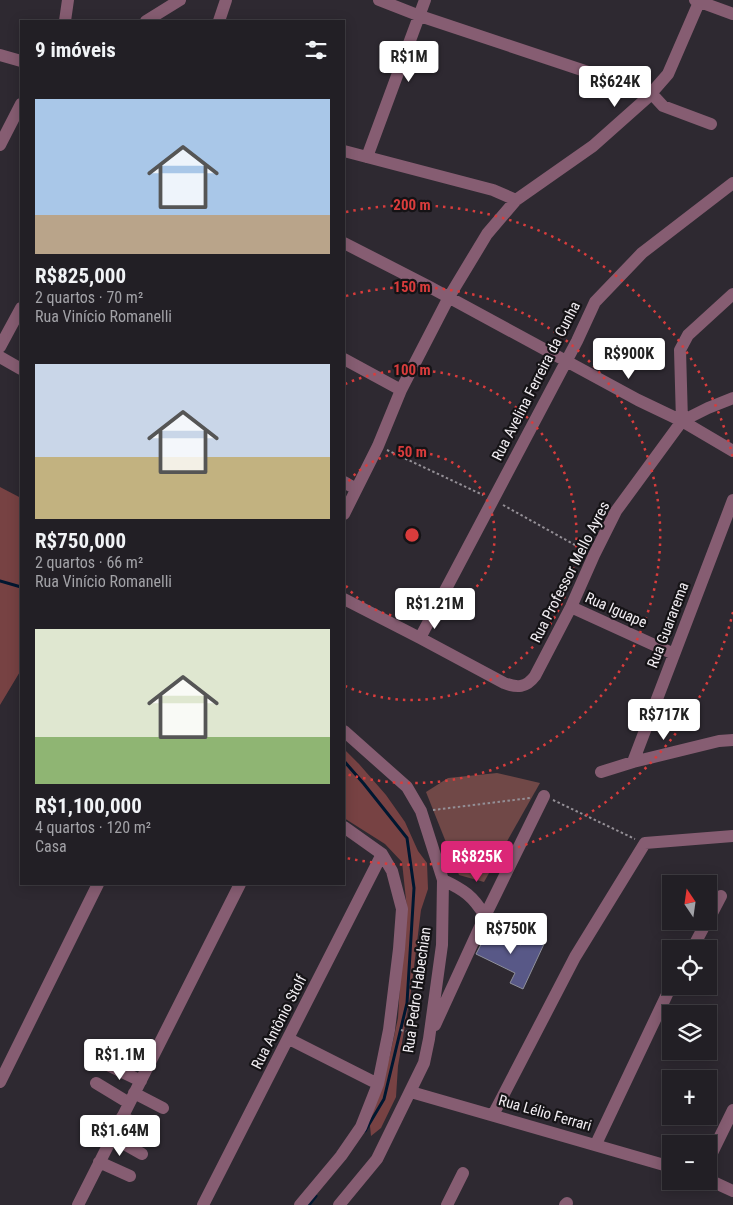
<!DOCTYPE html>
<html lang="pt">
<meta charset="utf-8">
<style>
body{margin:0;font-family:"Roboto Condensed",sans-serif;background:#2e2c32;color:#f1f3f6;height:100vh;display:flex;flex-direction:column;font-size:19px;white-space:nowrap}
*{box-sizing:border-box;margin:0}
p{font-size:16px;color:#a2a2a7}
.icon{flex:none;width:28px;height:28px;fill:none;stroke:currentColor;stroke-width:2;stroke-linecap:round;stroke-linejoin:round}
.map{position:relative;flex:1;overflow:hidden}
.panel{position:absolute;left:20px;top:20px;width:325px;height:865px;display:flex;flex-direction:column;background:#221f25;border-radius:0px;box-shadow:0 2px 12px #0003,0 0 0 1px #3f3d42}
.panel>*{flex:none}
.needle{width:32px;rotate:347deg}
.fabs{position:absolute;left:662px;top:875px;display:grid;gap:10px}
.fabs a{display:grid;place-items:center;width:55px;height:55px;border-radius:0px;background:#221f25;box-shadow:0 2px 12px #0003,0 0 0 1px #3f3d42;font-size:25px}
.price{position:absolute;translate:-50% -42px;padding:0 11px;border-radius:5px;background:#fff;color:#222;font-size:16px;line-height:32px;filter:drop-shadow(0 1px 2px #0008)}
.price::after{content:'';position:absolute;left:50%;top:30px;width:15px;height:11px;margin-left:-8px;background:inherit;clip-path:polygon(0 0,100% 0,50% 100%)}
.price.active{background:#db2777;color:#fff}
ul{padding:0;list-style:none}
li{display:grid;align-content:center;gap:10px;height:265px;padding:0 15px}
li span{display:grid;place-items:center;height:155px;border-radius:0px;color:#555}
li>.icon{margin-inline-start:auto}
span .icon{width:90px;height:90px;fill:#fffc;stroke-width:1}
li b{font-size:21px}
h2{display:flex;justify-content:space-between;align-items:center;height:60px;padding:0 15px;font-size:21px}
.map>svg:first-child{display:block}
.green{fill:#704847}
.forest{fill:#774243}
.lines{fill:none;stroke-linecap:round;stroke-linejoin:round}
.stream{stroke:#001730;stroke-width:3}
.building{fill:#585887;stroke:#8f909b}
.path{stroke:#948f96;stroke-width:2;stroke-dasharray:2.5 2.5;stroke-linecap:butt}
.minor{stroke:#865d72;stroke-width:12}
.ring{fill:none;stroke:#d93c3c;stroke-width:2.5;stroke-dasharray:2.5 5}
.labels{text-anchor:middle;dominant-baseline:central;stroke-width:4.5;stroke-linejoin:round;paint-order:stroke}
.street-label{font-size:15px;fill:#f2eef3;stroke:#151316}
.centre{fill:#d93c3c;stroke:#151316;stroke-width:2.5}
.ring-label{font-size:15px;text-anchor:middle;font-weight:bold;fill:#d93c3c;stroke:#151316;stroke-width:4.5;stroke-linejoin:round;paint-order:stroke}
</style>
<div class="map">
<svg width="733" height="1205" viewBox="0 0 733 1205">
<rect width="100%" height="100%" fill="#2e2931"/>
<!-- green -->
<path class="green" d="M497,773L540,783L484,882L459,875L426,792L448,778Z"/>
<!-- forest -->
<path class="forest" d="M0,487L21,498V670L0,705Z
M344,749L359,764L386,795L405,822L418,851L427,863L428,889L421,910L411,991L398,1066L396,1097L381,1128L371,1136L369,1116L381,1086L390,1055L398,1018L402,951L407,909L402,862L385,844L344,818Z"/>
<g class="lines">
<!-- stream -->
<path class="stream" d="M0,581L21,587
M344,761L364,784L407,838L414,888L407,1003L384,1099L365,1131
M309,1205L316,1196"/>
</g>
<!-- building -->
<path class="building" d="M489,929L521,945L526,936L544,944L523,989L510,983L515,973L476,954Z"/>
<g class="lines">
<!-- path -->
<path class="path" d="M387,450L483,495
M503,505L584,550
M553,800L635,839
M433,810L530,798
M401,1030L418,1035"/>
<!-- minor -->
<path class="minor" d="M379,0L420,16L651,93L663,106L711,124
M695,0L733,14
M65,21L68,0
M146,21L180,0
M219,21L226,0
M0,55L21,61
M0,145L21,104
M344,151L493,190L516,200
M367,157L425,0
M344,243L426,285L638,400L682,421L733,451
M0,347L21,308
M0,357L21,369
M344,359L401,390
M682,421L708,408L733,398
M344,482L356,489
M344,514L378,446L401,390L449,297L487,234L516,200L593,146L647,98L668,74L700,0
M344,599L420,638L504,683C517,688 526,688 535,676L571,607L594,555L616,511L682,421L680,350L688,335L733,294
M571,607L674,654
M420,638L577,341L595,302L642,253L733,183
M633,762L733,500
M601,772L633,762L719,741L733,740
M443,880C464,890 473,896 485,916
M709,919L721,896
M692,949L707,921
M435,1025L485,916L544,796
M289,1039L378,1084
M106,1064L141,1081
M0,1082L98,884
M96,1083L129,1103
M411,1092L671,1167
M134,1093L163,1108
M493,1115L575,957L645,843L733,836
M122,1117L152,1131
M112,1137L142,1154
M596,1144L671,986
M709,1159L733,1110
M99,1162L130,1176
M709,1180L733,1191
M78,1205L240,884
M203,1205L382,854
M300,1205L341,1156L361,1127L378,1084L389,1030L399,949L402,909L392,871L382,854L344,827
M339,1205L377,1159L424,1063L429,1039L442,945L443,880L421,811L407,787L344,731
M447,1205L463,1173
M565,1205L567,1203"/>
</g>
<!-- distance rings -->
<g class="ring">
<path d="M344 487A83 83 0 1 1 344 583"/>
<path d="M345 384A165 165 0 1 1 345 686"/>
<path d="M346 296A248 248 0 1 1 346 774"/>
<path d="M733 612A330 330 0 0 1 346 858M346 212A330 330 0 0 1 733 458"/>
</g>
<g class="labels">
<!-- street labels -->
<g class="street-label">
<text transform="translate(536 381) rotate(-63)">Rua Avelina Ferreira da Cunha</text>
<text transform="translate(570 572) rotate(-63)">Rua Professor Mello Ayres</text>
<text transform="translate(616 610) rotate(24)">Rua Iguape</text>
<text transform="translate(668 625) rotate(-69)">Rua Guararema</text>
<text transform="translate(417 990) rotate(-82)">Rua Pedro Habechian</text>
<text transform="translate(279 1022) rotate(-63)">Rua Antônio Stolf</text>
<text transform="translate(545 1113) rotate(16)">Rua Lélio Ferrari</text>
</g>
</g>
<circle cx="412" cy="535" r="8" class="centre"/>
<g class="ring-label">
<text x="412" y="210">200 m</text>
<text x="412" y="292">150 m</text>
<text x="412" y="375">100 m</text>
<text x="412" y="457">50 m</text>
</g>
</svg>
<div class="fabs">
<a><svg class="needle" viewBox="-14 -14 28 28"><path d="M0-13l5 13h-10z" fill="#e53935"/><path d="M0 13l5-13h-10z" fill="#a2a2a7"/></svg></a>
<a><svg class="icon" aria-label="locate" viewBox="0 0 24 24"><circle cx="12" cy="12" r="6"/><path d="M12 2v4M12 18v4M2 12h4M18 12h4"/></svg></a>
<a><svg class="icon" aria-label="layers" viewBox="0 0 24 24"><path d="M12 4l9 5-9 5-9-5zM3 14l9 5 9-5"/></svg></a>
<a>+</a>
<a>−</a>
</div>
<b class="price" style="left:409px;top:83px">R$1M</b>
<b class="price" style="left:615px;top:108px">R$624K</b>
<b class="price" style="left:629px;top:380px">R$900K</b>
<b class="price" style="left:435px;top:630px">R$1.21M</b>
<b class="price" style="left:664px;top:741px">R$717K</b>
<b class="price active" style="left:477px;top:883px">R$825K</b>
<b class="price" style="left:511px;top:955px">R$750K</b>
<b class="price" style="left:120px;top:1081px">R$1.1M</b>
<b class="price" style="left:120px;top:1157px">R$1.64M</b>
<section class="panel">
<h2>9 imóveis<svg class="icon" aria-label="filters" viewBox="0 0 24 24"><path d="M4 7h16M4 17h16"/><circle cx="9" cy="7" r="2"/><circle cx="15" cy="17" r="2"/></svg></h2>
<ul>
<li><span style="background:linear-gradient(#a9c7e8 75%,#b9a48a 0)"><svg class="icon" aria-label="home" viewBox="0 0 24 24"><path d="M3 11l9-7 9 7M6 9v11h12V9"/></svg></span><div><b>R$825,000</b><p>2 quartos · 70 m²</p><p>Rua Vinício Romanelli</p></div></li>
<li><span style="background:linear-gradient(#c9d6e8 60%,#c2b280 0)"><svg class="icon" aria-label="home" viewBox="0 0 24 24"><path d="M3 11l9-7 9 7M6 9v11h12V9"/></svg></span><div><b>R$750,000</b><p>2 quartos · 66 m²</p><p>Rua Vinício Romanelli</p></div></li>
<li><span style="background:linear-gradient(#dfe7d0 70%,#8fb573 0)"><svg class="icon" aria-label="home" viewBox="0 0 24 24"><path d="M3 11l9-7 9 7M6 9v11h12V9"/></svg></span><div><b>R$1,100,000</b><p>4 quartos · 120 m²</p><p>Casa</p></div></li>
</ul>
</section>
</div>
